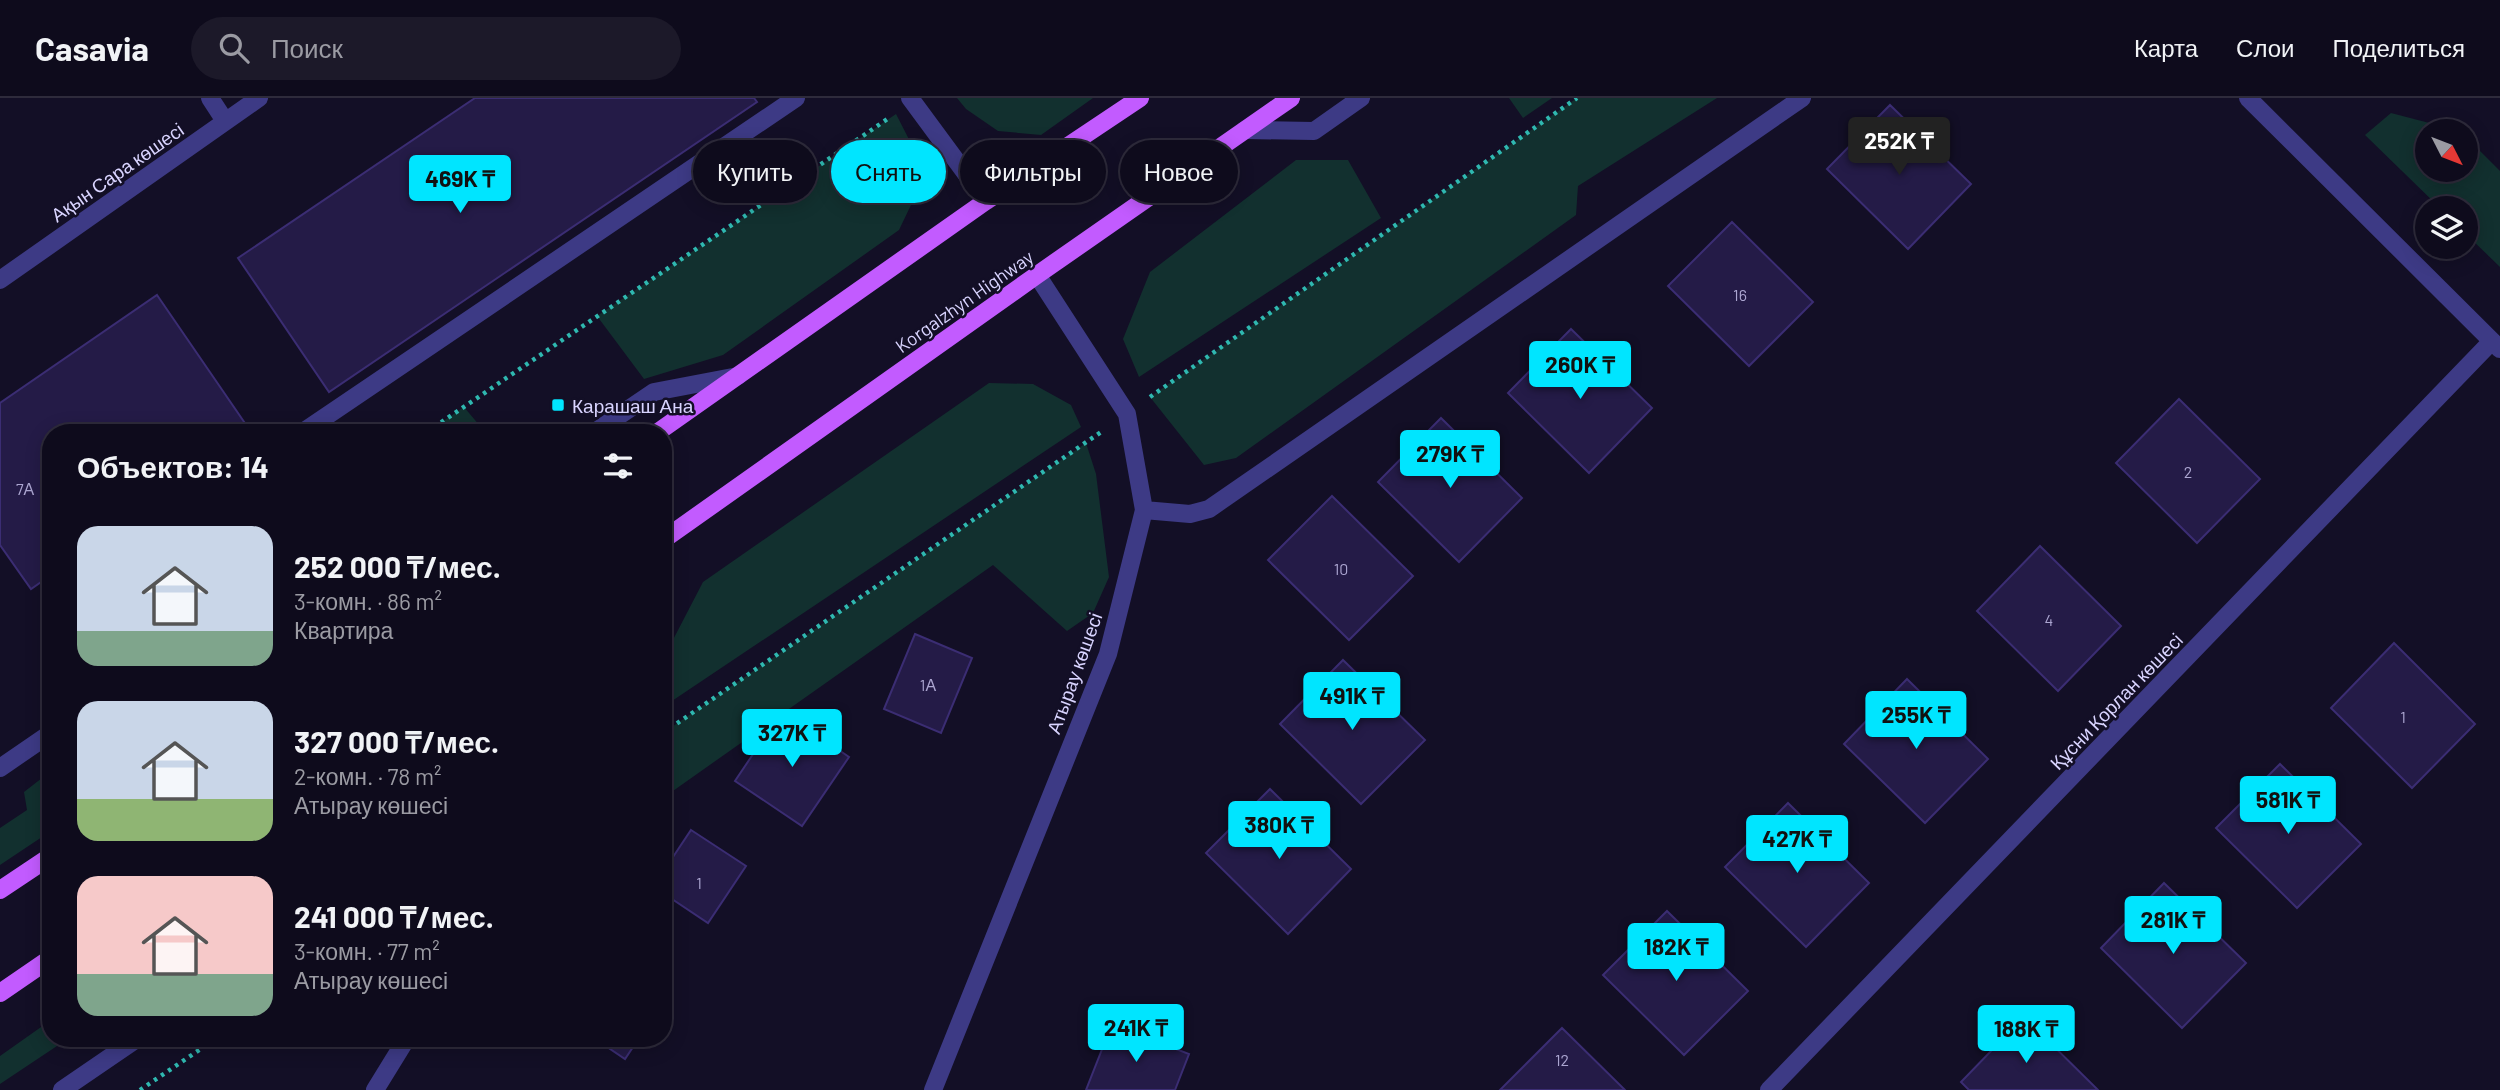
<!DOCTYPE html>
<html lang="ru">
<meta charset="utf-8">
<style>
body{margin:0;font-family:Barlow,sans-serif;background:#1c1929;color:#f1f3f6;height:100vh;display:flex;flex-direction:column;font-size:26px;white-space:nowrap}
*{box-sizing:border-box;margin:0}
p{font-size:23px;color:#9b9ba3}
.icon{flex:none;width:38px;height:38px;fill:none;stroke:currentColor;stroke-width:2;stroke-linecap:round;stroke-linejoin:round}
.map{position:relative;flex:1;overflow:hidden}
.panel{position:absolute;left:42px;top:326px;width:630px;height:623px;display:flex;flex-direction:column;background:#0e0b1c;border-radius:28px;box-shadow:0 4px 18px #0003,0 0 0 2px #2e2b3b}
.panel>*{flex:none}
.guide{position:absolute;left:693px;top:42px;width:665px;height:63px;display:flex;gap:14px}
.needle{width:46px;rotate:132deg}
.tools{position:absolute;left:2415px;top:21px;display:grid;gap:14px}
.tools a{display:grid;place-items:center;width:63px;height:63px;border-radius:50%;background:#0e0b1c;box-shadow:0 4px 18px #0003,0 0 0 2px #2e2b3b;font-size:35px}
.price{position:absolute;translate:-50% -60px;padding:0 16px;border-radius:7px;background:#00e5ff;color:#111;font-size:23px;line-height:46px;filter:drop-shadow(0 2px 4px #0008)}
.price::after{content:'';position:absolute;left:50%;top:42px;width:21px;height:16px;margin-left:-10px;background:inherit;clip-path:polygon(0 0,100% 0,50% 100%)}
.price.selected{background:#222;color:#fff}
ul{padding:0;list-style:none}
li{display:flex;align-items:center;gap:21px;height:175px;padding:0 35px}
li span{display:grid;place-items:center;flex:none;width:196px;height:140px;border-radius:21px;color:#555}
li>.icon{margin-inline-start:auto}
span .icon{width:84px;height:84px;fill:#fffc;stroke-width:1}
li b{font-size:30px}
h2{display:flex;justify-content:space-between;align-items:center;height:84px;padding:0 35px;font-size:30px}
.pill{padding:0 24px;border-radius:32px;background:#0e0b1c;box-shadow:0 4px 18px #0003,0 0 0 2px #2e2b3b;font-size:24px;line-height:63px}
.pill.selected{background:#00e5ff;color:#111}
header{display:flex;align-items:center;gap:42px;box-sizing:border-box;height:98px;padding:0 35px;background:#0e0b1c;border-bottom:2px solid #2e2b3b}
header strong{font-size:33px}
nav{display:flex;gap:38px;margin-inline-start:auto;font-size:24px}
.search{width:490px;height:63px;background:#1c1929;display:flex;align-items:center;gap:18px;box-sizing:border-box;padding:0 24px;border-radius:38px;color:#9b9ba3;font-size:26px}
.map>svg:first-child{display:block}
.green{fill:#12302f}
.building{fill:#241b47;stroke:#3b2d73;stroke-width:2}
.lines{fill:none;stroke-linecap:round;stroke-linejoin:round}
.path{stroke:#2fb8b0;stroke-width:4.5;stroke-dasharray:3.5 5;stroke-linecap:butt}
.minor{stroke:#3d3a85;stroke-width:18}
.major{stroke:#c25bff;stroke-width:18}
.poi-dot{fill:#00e5ff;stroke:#130f26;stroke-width:2.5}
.labels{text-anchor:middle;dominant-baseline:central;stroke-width:5;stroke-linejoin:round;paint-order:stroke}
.number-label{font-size:16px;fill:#aca6d1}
.street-label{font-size:19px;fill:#d9d4ff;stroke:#130f26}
.poi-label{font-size:19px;fill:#d9d4ff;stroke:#130f26;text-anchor:start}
</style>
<header>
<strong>Casavia</strong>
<div class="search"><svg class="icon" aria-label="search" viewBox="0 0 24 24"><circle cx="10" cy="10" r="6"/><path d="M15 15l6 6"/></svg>Поиск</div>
<nav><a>Карта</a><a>Слои</a><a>Поделиться</a></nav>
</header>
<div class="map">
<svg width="2500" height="992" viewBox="0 0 2500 992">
<rect width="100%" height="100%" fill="#130f26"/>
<!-- green -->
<path class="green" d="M957,0H1093L1041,37L998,33L966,11Z
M1509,0H1552L1523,20Z
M1577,0H1717L1578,88L1576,117L1236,360L1204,367L1150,299Z
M2391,15L2460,33H2427V72H2466V39L2500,73V169L2466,136V110H2440L2365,37Z
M896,16L916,55L922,84L899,132L723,257L644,281L597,218Z
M1296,62H1348L1381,120L1139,279L1123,241L1150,174Z
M989,285L1033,286L1071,307L1081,329L663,609V561L703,484Z
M464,309L485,334H427Z
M1086,345L1096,376L1109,479L1093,515L1067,533L993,467L663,700V635Z
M51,673V733L0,767V730L27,712L24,694Z
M51,922V940H69L0,986V958Z"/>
<!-- building -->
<path class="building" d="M475,0H754L757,4L329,294L238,160Z
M1890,7L1971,86L1908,151L1827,71Z
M1732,124L1813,204L1749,268L1668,188Z
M157,197L251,334H51V477L31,491L0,447V305Z
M1571,231L1652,310L1589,375L1508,295Z
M2179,301L2260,381L2197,445L2116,365Z
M1441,320L1522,400L1459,464L1378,384Z
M1332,398L1413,478L1349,542L1268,462Z
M2040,448L2121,528L2058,593L1977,513Z
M915,536L972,560L941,635L884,611Z
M2394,545L2475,626L2412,690L2331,610Z
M1343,562L1425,642L1361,706L1280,626Z
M1907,581L1988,661L1925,725L1844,646Z
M782,613L849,659L802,728L735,683Z
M2280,666L2361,746L2297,810L2216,730Z
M1270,691L1351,771L1288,836L1206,755Z
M1788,705L1869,785L1806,849L1725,769Z
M691,732L746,768L708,825L663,795V774Z
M2164,785L2246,865L2182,930L2101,850Z
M1667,813L1748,893L1684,957L1603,877Z
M2024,919L2098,992H1969L1961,984Z
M1112,926L1189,956L1175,992H1086Z
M1562,930L1625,992H1500Z
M594,940H639L625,961Z"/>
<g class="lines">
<!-- path -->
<path class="path" d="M1150,299L1577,0
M427,334L889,20
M663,635L1101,334
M140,992L217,940"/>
<!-- minor -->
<path class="minor" d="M210,0L225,23
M910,0L986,103
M2248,0L2500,251
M1245,32L1314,33L1361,0
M0,182L259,0
M303,334L796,0
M595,334L654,294L738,278
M1144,412L1190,416L1209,411L1802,0
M0,670L51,635
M62,992L138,940
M375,992L407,940
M933,992L1108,556L1144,412L1127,316L1037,177
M1769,992L2492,243"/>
<!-- major -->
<path class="major" d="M658,334L986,103L1140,0
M663,442L1037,177L1291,0
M0,792L51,758
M0,895L51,860"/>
</g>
<!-- markers -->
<rect class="poi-dot" x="551" y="300" width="14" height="14" rx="3.5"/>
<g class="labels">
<!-- number labels -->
<g class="number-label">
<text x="1740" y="196">16</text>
<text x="2188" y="373">2</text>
<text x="25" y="390">7А</text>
<text x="1341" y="470">10</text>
<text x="2049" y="521">4</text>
<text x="928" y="586">1А</text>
<text x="2403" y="618">1</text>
<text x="699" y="784">1</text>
<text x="1562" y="961">12</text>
</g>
<!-- street labels -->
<g class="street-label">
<text transform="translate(117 74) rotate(-35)">Ақын Сара көшесі</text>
<text transform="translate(964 203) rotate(-35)">Korgalzhyn Highway</text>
<text transform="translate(1074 575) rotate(-70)">Атырау көшесі</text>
<text transform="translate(2116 603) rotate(-46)">Құсни Қорлан көшесі</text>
</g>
<!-- poi labels -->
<g class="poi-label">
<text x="572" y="307">Карашаш Ана</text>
</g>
</g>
</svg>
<div class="tools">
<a><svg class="needle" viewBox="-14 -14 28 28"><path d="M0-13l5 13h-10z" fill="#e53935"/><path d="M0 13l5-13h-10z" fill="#9b9ba3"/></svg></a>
<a><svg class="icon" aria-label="layers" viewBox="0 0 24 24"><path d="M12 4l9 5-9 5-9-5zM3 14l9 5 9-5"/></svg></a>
</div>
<b class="price selected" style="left:1899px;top:79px">252K ₸</b>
<b class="price" style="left:460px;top:117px">469K ₸</b>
<b class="price" style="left:1580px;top:303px">260K ₸</b>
<b class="price" style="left:1450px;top:392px">279K ₸</b>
<b class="price" style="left:1352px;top:634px">491K ₸</b>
<b class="price" style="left:1916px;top:653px">255K ₸</b>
<b class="price" style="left:792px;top:671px">327K ₸</b>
<b class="price" style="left:2288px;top:738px">581K ₸</b>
<b class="price" style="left:1279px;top:763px">380K ₸</b>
<b class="price" style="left:1797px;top:777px">427K ₸</b>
<b class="price" style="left:2173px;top:858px">281K ₸</b>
<b class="price" style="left:1676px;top:885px">182K ₸</b>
<b class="price" style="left:1136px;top:966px">241K ₸</b>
<b class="price" style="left:2026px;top:967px">188K ₸</b>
<div class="guide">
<a class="pill">Купить</a>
<a class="pill selected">Снять</a>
<a class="pill">Фильтры</a>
<a class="pill">Новое</a>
</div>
<section class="panel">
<h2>Объектов: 14<svg class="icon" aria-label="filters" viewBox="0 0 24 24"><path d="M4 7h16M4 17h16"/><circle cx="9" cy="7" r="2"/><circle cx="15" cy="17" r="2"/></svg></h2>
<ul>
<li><span style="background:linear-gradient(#c9d6e8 75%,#7fa58c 0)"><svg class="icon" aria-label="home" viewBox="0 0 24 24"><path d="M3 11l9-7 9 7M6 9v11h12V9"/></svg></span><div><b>252 000 ₸/мес.</b><p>3-комн. · 86 m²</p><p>Квартира</p></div></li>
<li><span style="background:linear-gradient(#c9d6e8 70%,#8fb573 0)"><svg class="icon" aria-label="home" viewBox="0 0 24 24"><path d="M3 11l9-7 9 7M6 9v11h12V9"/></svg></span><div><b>327 000 ₸/мес.</b><p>2-комн. · 78 m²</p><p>Атырау көшесі</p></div></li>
<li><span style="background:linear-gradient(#f6c9c9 70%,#7fa58c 0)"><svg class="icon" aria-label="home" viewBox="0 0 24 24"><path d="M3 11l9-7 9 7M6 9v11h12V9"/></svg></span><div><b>241 000 ₸/мес.</b><p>3-комн. · 77 m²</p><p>Атырау көшесі</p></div></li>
</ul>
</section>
</div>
